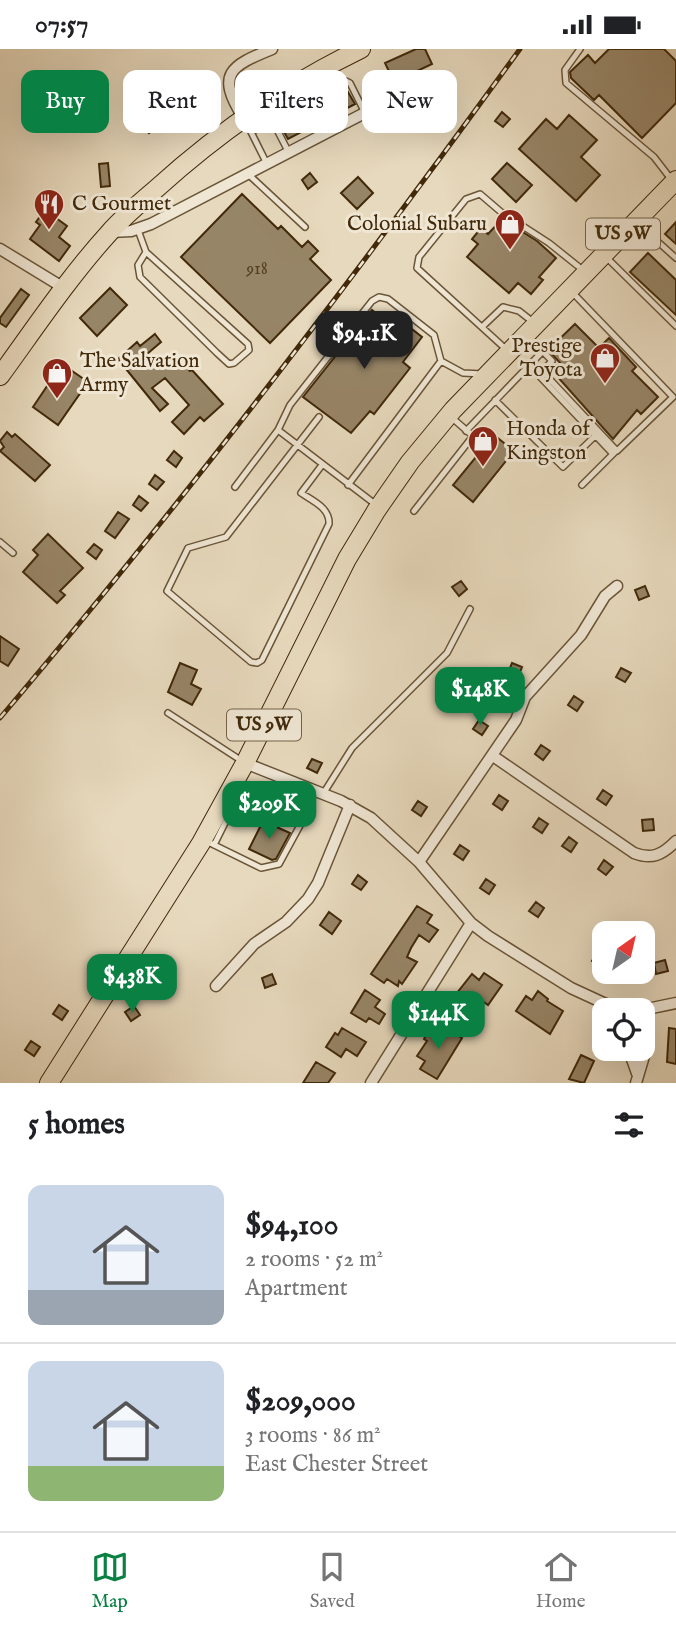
<!DOCTYPE html>
<meta charset="utf-8">
<style>
body{margin:0;font-family:"IM FELL English",serif;background:#f2f2f2;color:#202124;height:100vh;display:flex;flex-direction:column;font-size:26px;white-space:nowrap}
*{box-sizing:border-box;margin:0}
p{font-size:23px;color:#757577}
.icon{flex:none;width:38px;height:38px;fill:none;stroke:currentColor;stroke-width:2;stroke-linecap:round;stroke-linejoin:round}
.map{position:relative;height:1034px;overflow:hidden}
.sheet{display:flex;flex-direction:column;background:#fff;flex:1}
.sheet>*{flex:none}
.banner{position:absolute;left:21px;top:21px;width:635px;height:63px;display:flex;gap:14px}
.needle{width:46px;rotate:34deg}
.fabs{position:absolute;left:592px;top:872px;display:grid;gap:14px}
.fabs a{display:grid;place-items:center;width:63px;height:63px;border-radius:14px;background:#fff;box-shadow:0 7px 28px #0002;font-size:35px}
.price{position:absolute;translate:-50% -60px;padding:0 16px;border-radius:14px;background:#0b8043;color:#fff;font-size:23px;line-height:46px;filter:drop-shadow(0 2px 4px #0008)}
.price::after{content:'';position:absolute;left:50%;top:42px;width:21px;height:16px;margin-left:-10px;background:inherit;clip-path:polygon(0 0,100% 0,50% 100%)}
.price.active{background:#222;color:#fff}
ul{padding:0;list-style:none}
li{display:flex;align-items:center;gap:21px;height:175px;padding:0 28px}
li+li{border-top:2px solid #e0e0e0}
li span{display:grid;place-items:center;flex:none;width:196px;height:140px;border-radius:14px;color:#555}
li>.icon{margin-inline-start:auto}
span .icon{width:84px;height:84px;fill:#fffc;stroke-width:1}
li b{font-size:30px}
h2{display:flex;justify-content:space-between;align-items:center;height:84px;padding:0 28px;font-size:30px}
.tag{padding:0 24px;border-radius:14px;background:#fff;box-shadow:0 7px 28px #0002;font-size:24px;line-height:63px}
.tag.active{background:#0b8043;color:#fff}
.status{display:flex;justify-content:space-between;align-items:center;height:49px;padding:0 35px;background:#fff;direction:ltr}
.status svg{height:19px;fill:currentColor}
.menu{display:flex;justify-content:space-around;align-items:center;height:98px;border-top:2px solid #e0e0e0;background:#fff;font-size:19px;color:#757577}
.menu a{display:grid;justify-items:center;gap:4px}
.menu .active{color:#0b8043}
.map>svg:first-child{display:block}
.building{fill:#978567;stroke:#41290a;stroke-width:2}
.lines{fill:none;stroke-linecap:round;stroke-linejoin:round}
.lane-casing{stroke:#6a5537;stroke-width:8}
.street-casing{stroke:#6a5537;stroke-width:13}
.primary-casing{stroke:#41290a;stroke-width:20}
.lane{stroke:#efe6d4;stroke-width:5}
.street{stroke:#efe6d4;stroke-width:10}
.primary{stroke:#e7d9bd;stroke-width:18}
.rail-casing{stroke:#41290a;stroke-width:5}
.rail{stroke:#efe6d4;stroke-width:2.5;stroke-dasharray:8;stroke-linecap:butt}
.labels{text-anchor:middle;dominant-baseline:central;stroke-width:6;stroke-linejoin:round;paint-order:stroke}
.number-label{font-size:18px;fill:#564021}
.shield{fill:#efe6d4;stroke:#756247;stroke-width:2}
.shield-label{font-size:19px;font-weight:bold;fill:#41290a}
.poi-label{font-size:21px;fill:#41290a;stroke:#efe6d4;text-anchor:start}
</style>
<div class="status"><b>07:57</b><svg viewBox="0 0 49 12"><path d="M0 12V9h3v3zM5 12V6h3v6zM10 12V3h3v9zM15 12V0h3v12zM26 1h20v11H26zM47 4h2v5h-2z"/></svg></div>
<div class="map">
<svg width="676" height="1034" viewBox="0 0 676 1034">
<rect width="100%" height="100%" fill="#e7d9bd"/>
<filter id="stains"><feTurbulence type="fractalNoise" baseFrequency=".00286" numOctaves="4"/><feColorMatrix values="0 0 0 0 .2 0 0 0 0 .09 0 0 0 0 .02 0 0 0 .5 -.17"/></filter>
<radialGradient id="worn" r=".72"><stop offset=".6" stop-color="#630" stop-opacity="0"/><stop offset="1" stop-color="#630" stop-opacity=".3"/></radialGradient>
<!-- building -->
<path class="building" d="M416,0H425L432,15L394,33L385,14Z
M609,0H664L676,12V54L642,89L599,46L594,51L571,29L570,23L588,6L595,14Z
M194,32L204,44L178,66L175,62L149,84L142,76Z
M345,38L355,55L288,90L279,74Z
M502,63L510,70L503,78L495,72Z
M569,66L597,91L581,108L600,126L576,152L519,100L546,70L557,80Z
M108,114L110,137L101,138L99,115Z
M507,114L532,136L516,153L492,130Z
M310,124L317,133L308,140L302,131Z
M358,128L373,144L357,160L341,144Z
M242,145L278,180L281,177L302,198L308,192L318,202L310,210L331,231L270,294L181,208Z
M45,161L67,177L59,188L70,197L59,212L30,190L40,176L36,173Z
M502,170L519,184L521,182L537,192L556,209L539,228L543,231L531,245L518,234L509,244L467,208L478,195L472,190L481,179L488,185Z
M676,173V195L665,185Z
M648,204L676,231V266L630,223Z
M110,239L127,256L97,287L80,269Z
M21,240L29,246L6,278L0,274V269Z
M372,261L394,278L399,270L422,288L403,313L410,319L374,365L370,362L351,384L303,348Z
M575,275L599,299L609,289L636,318L632,322L658,348L641,365L637,361L613,390L556,326L564,318L548,301Z
M155,285L161,293L147,305L159,319L174,305L190,322L192,321L223,355L204,372L200,368L184,385L172,373L189,356L165,329L152,339L168,355L160,362L118,310L137,293L140,297Z
M62,315L88,333L58,376L33,358Z
M7,383L12,388L15,385L50,416L35,432L0,402L4,398L0,392Z
M494,386L514,402L473,453L453,436Z
M174,402L182,409L176,418L167,411Z
M155,426L164,433L157,441L149,435Z
M139,447L148,454L141,462L133,456Z
M118,463L129,470L115,489L105,482Z
M48,485L83,519L60,542L65,546L57,554L23,523L38,506L33,501Z
M94,495L102,501L96,510L87,503Z
M461,532L467,540L459,547L452,538Z
M645,537L649,547L639,551L635,541Z
M0,587L19,600L8,617L0,612Z
M180,614L197,621L191,635L201,640L192,656L168,643Z
M512,614L522,618L518,628L508,624Z
M621,619L631,624L625,633L616,628Z
M574,647L583,653L577,662L568,656Z
M479,671L488,677L482,686L473,680Z
M541,696L550,702L543,711L535,705Z
M312,710L322,714L317,724L307,719Z
M603,741L612,747L606,756L597,750Z
M499,746L508,752L502,761L493,755Z
M418,752L427,758L421,767L412,761Z
M539,769L548,775L542,784L533,778Z
M653,770L654,781L643,782L642,771Z
M263,772L290,784L276,810L272,811L249,800Z
M569,788L577,794L571,803L562,797Z
M460,796L469,802L463,811L454,805Z
M604,811L613,818L606,826L598,820Z
M358,826L367,833L361,841L352,835Z
M486,830L495,836L489,845L480,839Z
M536,853L544,859L538,868L529,862Z
M417,857L432,866L427,874L438,881L429,893L419,886L411,899L407,908L417,913L402,935L399,932L398,937L387,930L384,934L371,925Z
M329,863L341,872L332,885L320,876Z
M598,903L604,907V914L601,918L592,912Z
M665,911L668,922L656,925L654,914Z
M484,924L502,936L488,956L481,951L471,968L453,956L456,951L453,949L472,925L479,931Z
M272,925L276,935L265,939L262,929Z
M365,941L380,951L375,958L385,965L379,975L369,969L366,973L351,964Z
M538,942L548,950L547,952L563,962L550,985L516,962L526,947L532,951Z
M59,956L68,962L62,971L53,965Z
M134,957L140,966L131,972L125,963Z
M431,978L441,984L444,978L462,989L437,1030L420,1020L425,1012L417,1007L427,992L424,990Z
M342,979L366,993L357,1007L346,1000L341,1008L326,998L335,984L338,986Z
M669,979L676,980V1015L667,1013Z
M31,992L40,998L34,1007L25,1001Z
M581,1006L594,1012L584,1034L569,1030Z
M316,1013L335,1024L328,1034H303Z"/>
<g class="lines">
<!-- lane casing -->
<g class="lane-casing">
<path id="lane" d="M580,0L565,21L566,34L654,108L671,130
M245,71L267,115
M272,71L288,102
M251,83L346,32L350,34L365,64
M248,125L305,178
M637,174L676,209
M138,181L146,203L248,295L249,301L234,314L229,315L217,304L140,228L138,216L146,203
M606,208L676,277
M482,278L503,258L519,262L533,273
M528,287L552,312L542,322L617,402L673,348L572,243
M508,302L417,219L419,208L466,150L480,145L501,163L549,194L584,222
M529,316L613,405
M495,351L563,418L596,386
M319,368L226,488L188,499L167,542L251,613L257,614L262,611L329,475C330,459 313,452 301,444L322,416
M278,381L290,356L372,252L379,248L388,250L434,286L441,312L463,324L483,325
M466,382L543,302
M348,436L441,312
M582,436L614,404
M235,438L278,381L375,455
M414,462L473,387L451,368
M0,493L13,504
M168,664L242,712
M323,745L352,699L447,604L470,560
M206,792L261,819L279,815L304,769L255,749L244,753L231,746
M214,796L237,750"/>
</g>
<!-- street casing -->
<g class="street-casing">
<path id="street" d="M243,68C216,25 230,17 272,0
M110,183L131,182L151,175L430,30
M0,200L64,239
M493,707L634,804C652,811 662,806 676,792
M245,714L341,752L371,769L419,813L471,874L488,887L571,939L610,957L647,960L676,954
M419,813L516,671L525,648L581,586L605,547L617,537
M216,937L254,895L286,873L308,850L318,834L350,756
M628,999L638,1027
M371,1034L471,874
M636,1034L647,997V960"/>
</g>
<!-- primary casing -->
<g class="primary-casing">
<path id="primary" d="M0,327C35,279 69,228 109,184C123,168 140,154 156,140C218,84 286,36 361,0
M49,1034L201,794L245,714L347,510L376,462L410,413L453,361L676,131"/>
</g>
<!-- lane -->
<use href="#lane" class="lane"/>
<!-- street -->
<use href="#street" class="street"/>
<!-- primary -->
<use href="#primary" class="primary"/>
<!-- rail casing -->
<g class="rail-casing">
<path id="rail" d="M0,669C183,454 354,229 520,0"/>
</g>
<!-- rail -->
<use href="#rail" class="rail"/>
</g>
<!-- icons -->
<defs>
<g id="restaurant-pin" transform="scale(1.575)"><path d="M0 17L-7.5 6A9.5 9.5 0 1 1 7.5 6Z" fill="#8f2418" stroke="#efe6d4"/><path d="M-5-6h1v4h1v-4h1v4h1v-4h1v5L-1.5 .5V6h-2V.5L-5-1ZM5-6V6H3V1.5H1.5Q1.5-4 5-6Z" fill="#fff"/></g>
<g id="shop-pin" transform="scale(1.575)"><path d="M0 17L-7.5 6A9.5 9.5 0 1 1 7.5 6Z" fill="#8f2418" stroke="#efe6d4"/><path d="M-5-2.5h2.3a2.7 3.5 0 0 1 5.4 0H5L5.5 6h-11ZM-1.5-2.5h3a1.5 2.3 0 0 0-3 0Z" fill="#fff"/></g>
</defs>
<g fill-rule="evenodd">
<use href="#restaurant-pin" x="49" y="155"/>
<use href="#shop-pin" x="510" y="175"/>
<use href="#shop-pin" x="605" y="309"/>
<use href="#shop-pin" x="57" y="324"/>
<use href="#shop-pin" x="483" y="392"/>
</g>
<g class="labels">
<!-- number labels -->
<g class="number-label">
<text x="257" y="220">918</text>
</g>
<!-- shield labels -->
<g class="shield">
<rect x="586" y="169.5" width="74" height="31" rx="5"/>
<rect x="227" y="660.5" width="74" height="31" rx="5"/>
</g>
<g class="shield-label">
<text x="623" y="185">US 9W</text>
<text x="264" y="676">US 9W</text>
</g>
<!-- poi labels -->
<g class="poi-label">
<text x="72" y="155">C Gourmet</text>
<text x="487" y="175" text-anchor="end">Colonial Subaru</text>
<text x="582" y="297" text-anchor="end">Prestige<tspan x="582" dy="24">Toyota</tspan></text>
<text x="80" y="312">The Salvation<tspan x="80" dy="24">Army</tspan></text>
<text x="506" y="380">Honda of<tspan x="506" dy="24">Kingston</tspan></text>
</g>
</g>
<rect width="100%" height="100%" filter="url(#stains)"/>
<rect width="100%" height="100%" fill="url(#worn)"/>
</svg>
<div class="fabs">
<a><svg class="needle" viewBox="-14 -14 28 28"><path d="M0-13l5 13h-10z" fill="#e53935"/><path d="M0 13l5-13h-10z" fill="#757577"/></svg></a>
<a><svg class="icon" aria-label="locate" viewBox="0 0 24 24"><circle cx="12" cy="12" r="6"/><path d="M12 2v4M12 18v4M2 12h4M18 12h4"/></svg></a>
</div>
<b class="price active" style="left:364px;top:322px">$94.1K</b>
<b class="price" style="left:480px;top:678px">$148K</b>
<b class="price" style="left:269px;top:792px">$209K</b>
<b class="price" style="left:132px;top:965px">$438K</b>
<b class="price" style="left:438px;top:1002px">$144K</b>
<div class="banner">
<a class="tag active">Buy</a>
<a class="tag">Rent</a>
<a class="tag">Filters</a>
<a class="tag">New</a>
</div>
</div>
<section class="sheet">
<h2>5 homes<svg class="icon" aria-label="filters" viewBox="0 0 24 24"><path d="M4 7h16M4 17h16"/><circle cx="9" cy="7" r="2"/><circle cx="15" cy="17" r="2"/></svg></h2>
<ul>
<li><span style="background:linear-gradient(#c9d6e8 75%,#9aa5b1 0)"><svg class="icon" aria-label="home" viewBox="0 0 24 24"><path d="M3 11l9-7 9 7M6 9v11h12V9"/></svg></span><div><b>$94,100</b><p>2 rooms · 52 m²</p><p>Apartment</p></div></li>
<li><span style="background:linear-gradient(#c9d6e8 75%,#8fb573 0)"><svg class="icon" aria-label="home" viewBox="0 0 24 24"><path d="M3 11l9-7 9 7M6 9v11h12V9"/></svg></span><div><b>$209,000</b><p>3 rooms · 86 m²</p><p>East Chester Street</p></div></li>
</ul>
</section>
<nav class="menu">
<a class="active"><svg class="icon" aria-label="map" viewBox="0 0 24 24"><path d="M3 6l6-2 6 2 6-2v14l-6 2-6-2-6 2zM9 4v14M15 6v14"/></svg>Map</a>
<a><svg class="icon" aria-label="saved" viewBox="0 0 24 24"><path d="M7 4h10v16l-5-4-5 4z"/></svg>Saved</a>
<a><svg class="icon" aria-label="home" viewBox="0 0 24 24"><path d="M3 11l9-7 9 7M6 9v11h12V9"/></svg>Home</a>
</nav>
